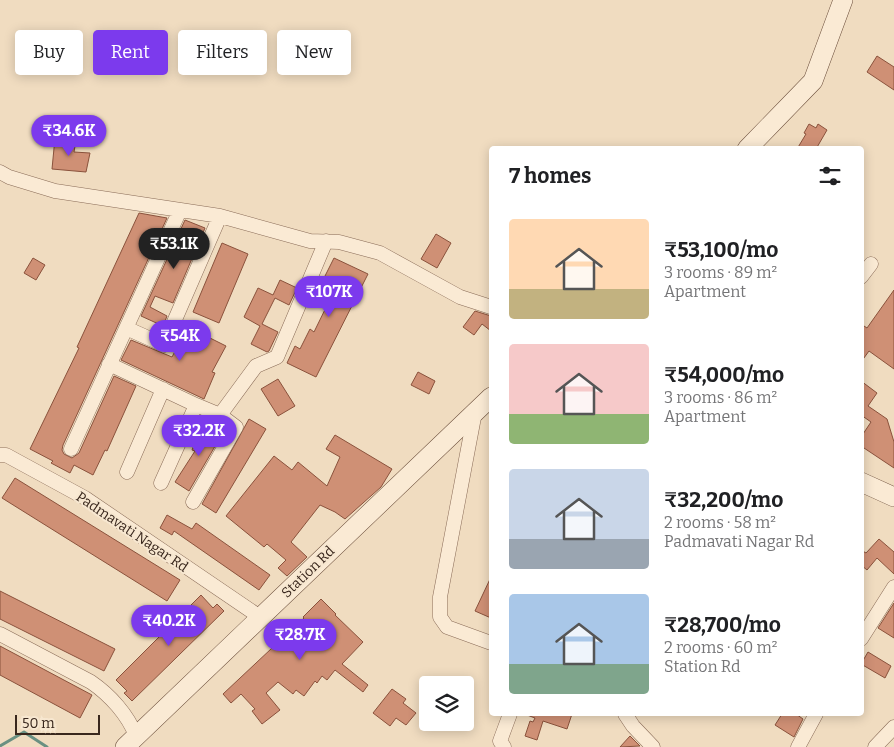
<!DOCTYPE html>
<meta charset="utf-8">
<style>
body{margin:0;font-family:Bitter,serif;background:#f6f6f6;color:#202124;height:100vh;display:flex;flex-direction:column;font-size:19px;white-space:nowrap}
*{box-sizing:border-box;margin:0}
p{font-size:16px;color:#757577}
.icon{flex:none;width:28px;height:28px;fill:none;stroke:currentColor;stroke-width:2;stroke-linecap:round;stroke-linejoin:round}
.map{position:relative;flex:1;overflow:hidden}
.sheet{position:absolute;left:489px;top:146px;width:375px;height:570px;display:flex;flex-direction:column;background:#fff;border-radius:5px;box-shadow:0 2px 12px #0003}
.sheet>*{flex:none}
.top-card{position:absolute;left:15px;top:30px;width:399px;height:45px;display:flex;gap:10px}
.fabs{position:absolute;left:419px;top:676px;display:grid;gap:10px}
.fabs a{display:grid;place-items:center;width:55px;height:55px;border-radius:5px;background:#fff;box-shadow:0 2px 12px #0003;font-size:25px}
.scale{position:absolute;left:15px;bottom:12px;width:85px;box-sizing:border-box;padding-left:5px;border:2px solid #39271d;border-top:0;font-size:14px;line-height:18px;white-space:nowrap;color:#39271d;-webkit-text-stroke:4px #f7e7d0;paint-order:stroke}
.price{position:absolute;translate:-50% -42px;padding:0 11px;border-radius:18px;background:#7c3aed;color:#fff;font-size:16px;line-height:32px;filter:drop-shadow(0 1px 2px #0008)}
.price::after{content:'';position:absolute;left:50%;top:30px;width:15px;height:11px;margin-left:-8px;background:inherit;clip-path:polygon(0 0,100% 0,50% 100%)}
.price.current{background:#222;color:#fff}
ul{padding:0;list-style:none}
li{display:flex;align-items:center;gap:15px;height:125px;padding:0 20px}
li span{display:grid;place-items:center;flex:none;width:140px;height:100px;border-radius:5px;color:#555}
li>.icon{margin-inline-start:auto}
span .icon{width:60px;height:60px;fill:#fffc;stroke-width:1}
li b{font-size:21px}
h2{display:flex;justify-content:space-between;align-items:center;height:60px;padding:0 20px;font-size:21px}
.pill{padding:0 18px;border-radius:5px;background:#fff;box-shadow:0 2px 12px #0003;font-size:18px;line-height:45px}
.pill.current{background:#7c3aed;color:#fff}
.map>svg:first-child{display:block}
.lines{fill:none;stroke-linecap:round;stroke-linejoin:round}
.stream{stroke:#6a9082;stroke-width:3}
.building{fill:#cf9075;stroke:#8a523c}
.minor-casing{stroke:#8a6c58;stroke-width:15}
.secondary-casing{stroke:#6b4e3b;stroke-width:20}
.minor{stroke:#faead4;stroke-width:14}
.secondary{stroke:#faead4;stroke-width:19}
.labels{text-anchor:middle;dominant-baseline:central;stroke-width:4;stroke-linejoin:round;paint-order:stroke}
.street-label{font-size:14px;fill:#39271d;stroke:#f7e7d0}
</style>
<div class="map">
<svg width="894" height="747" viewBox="0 0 894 747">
<rect width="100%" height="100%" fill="#f0dcc0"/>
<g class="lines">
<!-- stream -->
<path class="stream" d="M0,746L24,732L47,747"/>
</g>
<!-- building -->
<path class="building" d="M877,56L894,67V90L867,72Z
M809,124L816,128L818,124L827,130L816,149H797L806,134L804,133Z
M55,138L76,140L74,152L90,153L86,172L52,169Z
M139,213L167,218L63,445L62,450L64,454L72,458L79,453L114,376L136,386L107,451L105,450L93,475L74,465L70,473L51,463L53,461L30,449L79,348L77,347Z
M185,220L205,228L173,303L155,296L150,307L167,316L163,326L141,316Z
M436,234L451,243L437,268L421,259Z
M222,243L248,254L219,323L193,312Z
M33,258L45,265L36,280L24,273Z
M334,258L368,274L316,377L287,363L295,346L300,349L310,329L314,332L337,285L324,278Z
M280,280L297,288L289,305L275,298L262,324L278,332L269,351L267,352L251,344L260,326L244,317L258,288L273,295Z
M894,290V369L869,351L861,362V324L867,328Z
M475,311L491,316V331L482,324L474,335L463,327Z
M188,327L226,346L212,372L215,373L204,399L121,360L131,340L172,357Z
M418,372L435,381L429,394L411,385Z
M278,379L295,406L278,416L261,389Z
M861,381L877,393L868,406L887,419L894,442V468L861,446V437L871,422L861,415Z
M249,419L266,429L216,513L202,504Z
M203,425L221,433L214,448L189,491L175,482L195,451L192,450Z
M335,435L392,469L381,487L345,519L335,512L320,505L291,542L307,557L287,576L278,568L286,560L267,544L264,547L226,516L274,456L292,470L298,462L327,486L340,457L326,449Z
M15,478L180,580L167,601L2,498Z
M167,515L192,529L196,523L270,575L259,590L174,531L172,535L160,528Z
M879,539L894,552V574L877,558L867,570L861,565V550L866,553Z
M491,577V618L475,611Z
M0,591L115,649L104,671L0,619Z
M201,595L213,608L217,604L224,611L132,701L124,693L127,691L116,680Z
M321,599L336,614L335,615L363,642L342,664L368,685L363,692L335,670L327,680L322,676L317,683L315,681L304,696L296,690L293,694L278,682L266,693L280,710L262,724L252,711L255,709L241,694L231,703L223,694L304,618L303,617Z
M894,603V638L878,628Z
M0,646L92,695L80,718L0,675Z
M868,652L891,666L885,678L861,664Z
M392,689L406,699L403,703L416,713L406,725L396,718L390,726L373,713Z
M527,714H572L567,729L543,721L537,740L525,736L530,721L533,722L535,718L527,715Z
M782,714H796L803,719L794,737L775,725Z
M630,736L640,746L620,747Z"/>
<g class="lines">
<!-- minor casing -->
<g class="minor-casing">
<path id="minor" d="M0,172L9,177L55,191L220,216L310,241L339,242L380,253L460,297L491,307
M861,277L871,264
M126,328L164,345L220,216
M109,364L196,405L220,415L256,366L277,357L326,241
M475,412L440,597V617L447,627L491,643
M71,449L180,210
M0,455H6L85,498L260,617
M127,472L163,389
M161,483L196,405
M193,502L236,427L220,415
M0,634L91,682C110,695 128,715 136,736
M861,639L894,587
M625,714L633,726L653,747
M504,747L500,741L510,714
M798,747L816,714
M875,747L894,727"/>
</g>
<!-- secondary casing -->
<g class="secondary-casing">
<path id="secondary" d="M747,149L813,81L843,0
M861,482L894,497
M125,747L491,397"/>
</g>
<!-- minor -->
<use href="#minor" class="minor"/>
<!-- secondary -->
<use href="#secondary" class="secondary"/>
</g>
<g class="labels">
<!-- street labels -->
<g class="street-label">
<text transform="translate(132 532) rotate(34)">Padmavati Nagar Rd</text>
<text transform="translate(308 572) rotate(-44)">Station Rd</text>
</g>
</g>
</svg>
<div class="fabs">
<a><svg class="icon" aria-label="layers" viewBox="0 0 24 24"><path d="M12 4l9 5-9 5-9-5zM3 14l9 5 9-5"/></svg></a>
</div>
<div class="scale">50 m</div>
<b class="price" style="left:69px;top:157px">₹34.6K</b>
<b class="price current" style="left:174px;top:270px">₹53.1K</b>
<b class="price" style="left:329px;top:318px">₹107K</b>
<b class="price" style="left:180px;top:362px">₹54K</b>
<b class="price" style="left:199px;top:457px">₹32.2K</b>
<b class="price" style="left:169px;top:647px">₹40.2K</b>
<b class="price" style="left:300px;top:661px">₹28.7K</b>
<div class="top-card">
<a class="pill">Buy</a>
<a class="pill current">Rent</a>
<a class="pill">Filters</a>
<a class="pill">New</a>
</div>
<section class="sheet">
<h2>7 homes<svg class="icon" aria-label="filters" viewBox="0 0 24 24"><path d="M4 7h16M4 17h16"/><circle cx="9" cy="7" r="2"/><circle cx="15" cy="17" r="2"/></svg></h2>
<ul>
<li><span style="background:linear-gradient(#ffd9b3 70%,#c2b280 0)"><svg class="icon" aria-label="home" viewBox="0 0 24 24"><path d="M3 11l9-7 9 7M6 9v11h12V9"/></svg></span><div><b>₹53,100/mo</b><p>3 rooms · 89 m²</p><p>Apartment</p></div></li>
<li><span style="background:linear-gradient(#f6c9c9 70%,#8fb573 0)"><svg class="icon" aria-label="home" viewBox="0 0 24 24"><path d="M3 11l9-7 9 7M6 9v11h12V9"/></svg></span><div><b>₹54,000/mo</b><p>3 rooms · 86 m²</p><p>Apartment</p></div></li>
<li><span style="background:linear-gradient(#c9d6e8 70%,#9aa5b1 0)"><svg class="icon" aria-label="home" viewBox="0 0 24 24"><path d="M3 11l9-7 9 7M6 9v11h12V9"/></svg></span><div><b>₹32,200/mo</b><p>2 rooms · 58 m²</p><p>Padmavati Nagar Rd</p></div></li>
<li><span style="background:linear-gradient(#a9c7e8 70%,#7fa58c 0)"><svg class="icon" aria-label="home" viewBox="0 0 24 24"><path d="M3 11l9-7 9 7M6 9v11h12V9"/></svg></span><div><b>₹28,700/mo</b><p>2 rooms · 60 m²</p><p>Station Rd</p></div></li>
</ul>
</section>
</div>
